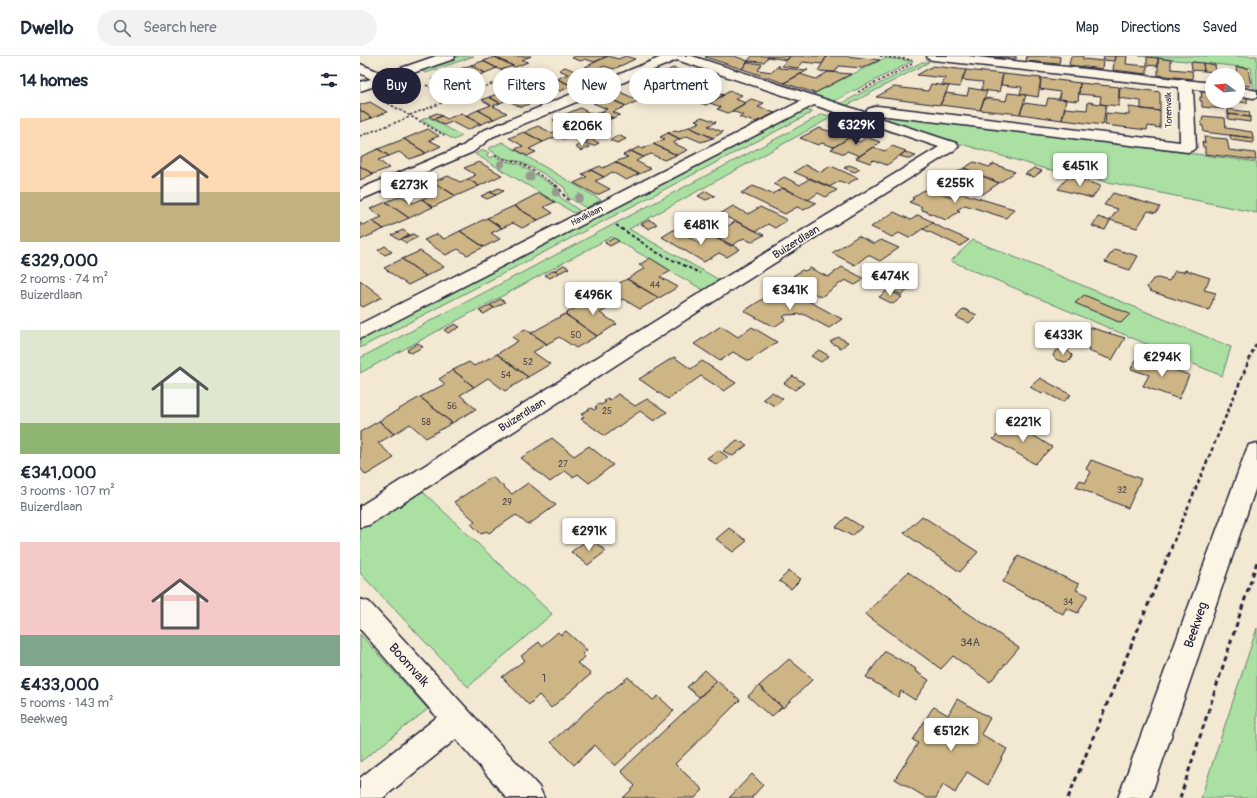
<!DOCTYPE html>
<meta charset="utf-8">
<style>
body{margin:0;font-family:Pangolin,sans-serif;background:#f2f2f3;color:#1f2937;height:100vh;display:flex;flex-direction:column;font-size:15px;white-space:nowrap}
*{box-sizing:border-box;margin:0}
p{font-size:13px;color:#747a83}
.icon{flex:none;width:22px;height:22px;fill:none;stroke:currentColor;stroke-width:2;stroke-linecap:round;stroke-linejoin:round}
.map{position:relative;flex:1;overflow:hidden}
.details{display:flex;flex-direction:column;background:#fff;width:360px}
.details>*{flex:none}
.guide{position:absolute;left:12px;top:12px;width:380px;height:36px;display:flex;gap:8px}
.needle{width:26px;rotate:286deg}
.tools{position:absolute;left:845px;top:12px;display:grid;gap:8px}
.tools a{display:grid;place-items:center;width:40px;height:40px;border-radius:50%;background:#fff;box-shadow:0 2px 10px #0003;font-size:20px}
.price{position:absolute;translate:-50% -34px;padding:0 9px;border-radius:4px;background:#fff;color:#222;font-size:13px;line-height:26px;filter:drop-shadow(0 1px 2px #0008)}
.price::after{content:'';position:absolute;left:50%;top:24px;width:12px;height:9px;margin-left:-6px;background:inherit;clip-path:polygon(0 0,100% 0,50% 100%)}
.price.selected{background:#22223b;color:#fff}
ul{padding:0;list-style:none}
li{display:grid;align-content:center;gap:8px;height:212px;padding:0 20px}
li span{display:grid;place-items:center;height:124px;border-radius:0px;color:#555}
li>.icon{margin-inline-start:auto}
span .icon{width:72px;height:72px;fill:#fffc;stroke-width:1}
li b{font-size:17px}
h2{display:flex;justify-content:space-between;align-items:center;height:48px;padding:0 20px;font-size:17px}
.tag{padding:0 14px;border-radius:18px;background:#fff;box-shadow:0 2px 10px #0003;font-size:14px;line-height:36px}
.tag.selected{background:#22223b;color:#fff}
header{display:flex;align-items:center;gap:24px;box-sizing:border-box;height:56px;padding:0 20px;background:#fff;border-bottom:1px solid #e0e1e3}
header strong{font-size:19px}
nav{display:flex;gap:22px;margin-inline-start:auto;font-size:14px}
.search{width:280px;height:36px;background:#f2f2f3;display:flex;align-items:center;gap:10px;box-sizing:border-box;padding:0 14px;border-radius:22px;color:#747a83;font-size:15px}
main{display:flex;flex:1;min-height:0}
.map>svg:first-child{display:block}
.green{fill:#aae1a3;stroke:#66826f}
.building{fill:#cdb585;stroke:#22223b}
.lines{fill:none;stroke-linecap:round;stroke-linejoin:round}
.minor-casing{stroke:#22223b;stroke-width:3}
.major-casing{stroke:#22223b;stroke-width:3}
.path-far3{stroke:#22223b;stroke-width:1.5;stroke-dasharray:2.5 2;stroke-linecap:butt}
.path-far2{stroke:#22223b;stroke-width:2;stroke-dasharray:3.5 2.5;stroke-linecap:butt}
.path-far1{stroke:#22223b;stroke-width:2.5;stroke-dasharray:4 3;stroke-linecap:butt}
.path{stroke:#22223b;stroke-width:3;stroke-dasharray:5 4;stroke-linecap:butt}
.minor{fill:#fcf5e5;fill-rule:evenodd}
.major{fill:#fcf5e5;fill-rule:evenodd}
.tree{fill:#979a90}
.labels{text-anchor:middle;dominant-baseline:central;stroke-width:3.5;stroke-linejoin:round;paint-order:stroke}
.far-street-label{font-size:9px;fill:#22223b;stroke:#fcf5e5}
.number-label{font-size:9px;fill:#4d474e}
.street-label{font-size:11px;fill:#22223b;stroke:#fcf5e5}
.near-number-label{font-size:11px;fill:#4d474e}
.near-street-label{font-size:13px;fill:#22223b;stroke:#fcf5e5}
</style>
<header>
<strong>Dwello</strong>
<div class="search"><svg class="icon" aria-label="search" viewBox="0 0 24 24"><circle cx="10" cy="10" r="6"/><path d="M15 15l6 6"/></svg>Search here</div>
<nav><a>Map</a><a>Directions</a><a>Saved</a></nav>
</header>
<main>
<section class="details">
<h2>14 homes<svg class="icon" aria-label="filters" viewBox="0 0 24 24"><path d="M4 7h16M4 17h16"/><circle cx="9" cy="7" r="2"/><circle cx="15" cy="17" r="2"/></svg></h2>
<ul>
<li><span style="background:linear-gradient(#ffd9b3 60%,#c2b280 0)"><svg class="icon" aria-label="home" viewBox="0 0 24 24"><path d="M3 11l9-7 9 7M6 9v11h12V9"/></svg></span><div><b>€329,000</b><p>2 rooms · 74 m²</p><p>Buizerdlaan</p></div></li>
<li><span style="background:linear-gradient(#dfe7d0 75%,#8fb573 0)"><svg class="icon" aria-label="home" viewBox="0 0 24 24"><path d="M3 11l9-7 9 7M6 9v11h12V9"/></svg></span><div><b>€341,000</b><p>3 rooms · 107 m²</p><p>Buizerdlaan</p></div></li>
<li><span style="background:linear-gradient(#f6c9c9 75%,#7fa58c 0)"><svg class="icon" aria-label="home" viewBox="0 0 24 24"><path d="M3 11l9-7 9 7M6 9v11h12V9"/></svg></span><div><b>€433,000</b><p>5 rooms · 143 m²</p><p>Beekweg</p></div></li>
</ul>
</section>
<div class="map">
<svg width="897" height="742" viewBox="0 0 897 742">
<rect width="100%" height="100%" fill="#f3e8d2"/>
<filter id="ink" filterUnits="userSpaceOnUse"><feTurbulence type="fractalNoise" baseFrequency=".025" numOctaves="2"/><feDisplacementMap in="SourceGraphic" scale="8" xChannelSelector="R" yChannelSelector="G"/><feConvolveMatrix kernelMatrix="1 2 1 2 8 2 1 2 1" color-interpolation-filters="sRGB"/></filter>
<g filter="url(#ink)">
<!-- green -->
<path class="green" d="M99,0H114L66,17L60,14Z
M779,0H897V35H894L891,12Z
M525,2L553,5L472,46L451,39Z
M562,6H569L486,50L480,48Z
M446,54L453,56L0,292V283Z
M463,58L472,61L269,173L363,226L347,236L251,181L0,317V302Z
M532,59L897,106V157L686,113L608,90L527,64Z
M68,61L102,80L94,84L61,64Z
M142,86L241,144L226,152L208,141L204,131L184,118L161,106L143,102L128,93Z
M124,94L129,97L126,99L130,102L134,100L144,105L159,108L197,132L200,141L220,155L214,157L115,98Z
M613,184L871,291L862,320L591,205Z
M60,433L192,558L108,631L0,517V471Z
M897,572V742H841Z
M0,578L68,653L0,706Z"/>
<!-- building -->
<path class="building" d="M137,0H171L162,4L168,6L155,11L135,1Z
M215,0H248L234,6L225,3L221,5L212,2Z
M248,0L258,3L266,0L275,3L254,13L244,10L235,14L225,11Z
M347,0H374L388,5L382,13L345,1Z
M392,0H430L427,4L408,1L404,6L390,5L387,6Z
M430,0H467L462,8L443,6L438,12L422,10Z
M467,0H486L520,4L502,12L479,10L475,16L458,15Z
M625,0H656V3Z
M667,0H696L700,1L699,8L666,5Z
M711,0H723V3L743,5L742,13L709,9Z
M744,0H755L754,5L743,4Z
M755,0H767L766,8L787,10V18L753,14Z
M135,1L153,10L140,14L123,5Z
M787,1L798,2V10L787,9Z
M798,2L811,4V13L832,15L833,23L798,19Z
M123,5L137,12L125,17L111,9Z
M387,6L402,8L398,14L412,16L418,10H420L418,12L448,14L424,27L382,13Z
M831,6L843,7L844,15L832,14Z
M843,7L855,9L856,16L844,15Z
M111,9L125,17L113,21L98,14Z
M573,10L606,14L600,31L582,29L585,22L557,19Z
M205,11L217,16L210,18L225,25L213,30L197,23L208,18L199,14Z
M876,11L888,12L891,30L878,29V19H877Z
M313,12L323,16L316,20L325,23L303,35L291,31L301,27L291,23Z
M98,14L113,21L117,23L103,28L86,18Z
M606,14L643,18L639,36L621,34L623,26L602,24Z
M468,16L491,18L455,37L424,27L440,18L456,23Z
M86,18L102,27L81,35L72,30L79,27L72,23Z
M643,18L681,22L678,41L660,38L662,31L641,29Z
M191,20L197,23L213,30L200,35L186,28L179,31L169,26L175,23L179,25Z
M328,21L339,25L333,28L343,32L325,41L314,38L318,36L308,32Z
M681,22L720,27L718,45L699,43L700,36L680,33Z
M169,26L179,31L172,34L187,41L175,46L159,38L171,33L161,29Z
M720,27L759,31V50L740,48L741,40L719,38Z
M348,28L360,32L354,36L364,39L346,49L335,45L339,43L329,39Z
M571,28L589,30L580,49L516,41L534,31L568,35Z
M760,31L800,36V55L781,53V45L759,42Z
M609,32L627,35L620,54L580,49L586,37L607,40Z
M258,35L273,42L280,39L292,44L285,47L278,45L266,50L245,41Z
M370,35L382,39L375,43L386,47L368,57L357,53L361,51L350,47Z
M841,36L852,37V45H863L864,53L842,51V45H840V41H842Z
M648,37L666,39L660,58L620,54L625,42L646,45Z
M137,38L146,43L159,38L175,46L161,51L147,44L140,47L129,41Z
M878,40L887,41V47L873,45H878Z
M129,41L140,47L133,50L147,57L134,63L118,54L131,49L122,44Z
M246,41L266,50L253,56L260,59L253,62L240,56L247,53L233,47Z
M688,42L706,44L702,64L660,58L664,47L686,50Z
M391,43L404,47L398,51L415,57L395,66L379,61L383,59L372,55Z
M10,46L27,56L12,62L0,54V49Z
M728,46L746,49L743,69L702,64L705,52L727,54Z
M769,51L800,55V72L788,70L787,74L745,69L746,57L769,59Z
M220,52L234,59L240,56L253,62L233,71L206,58Z
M867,53L889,56L890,61L868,58Z
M0,54L12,62L0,66Z
M118,54L134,63L121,68L105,60Z
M77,57L82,60L74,63L69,60Z
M101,57L121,68L107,74L92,66L84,69L74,63L82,60L87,63Z
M206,58L226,68L213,74L219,77L211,80L199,74L206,71L193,64Z
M868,58L890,61V66L868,63Z
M843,60L865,62L866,72L892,76L893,82L844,76L843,70H841Z
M342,61L356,66L348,70L363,76L353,82L329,71L340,66L335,64Z
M178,70L192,77L199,74L211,80L204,83L198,80L183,86L165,76Z
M329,71L353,82L341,86L327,80L320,83L308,77L315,74L318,75Z
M459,72L475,77L481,73L495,78L474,91L462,87L458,89L440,82Z
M68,73L79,80L69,84L81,90L66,97L44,83Z
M164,76L183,86L169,93L176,96L167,100L155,93L163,90L149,82Z
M308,77L320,83L313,87L328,94L317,99L293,88L305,83L300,81Z
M259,79L266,83L257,87L250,84Z
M870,79L893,82V87L871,84Z
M506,81L520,86L500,100L487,95L484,98L471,93L488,82L500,86Z
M844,81L867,83L869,94L895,97L896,104L845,98V91H843L842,86L845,87Z
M44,83L66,97L50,103L39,96L29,100L18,93Z
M231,83L239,87L233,90L224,86Z
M224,87L230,91L221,95L215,91Z
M293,88L317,99L304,104L291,98L283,101L271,95L279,91L282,93Z
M532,90L546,95L527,109L513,104L510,107L496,102L513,91L525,95Z
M18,93L29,100L18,104L29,112L13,118L0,110V101Z
M271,95L283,101L276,105L291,113L279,118L255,106L268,101L263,99Z
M545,96L555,100H556L550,103L540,100Z
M119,106L142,119L119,130L108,123L116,119L104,112Z
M255,106L279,118L266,124L252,116L244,121L231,114L240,110L243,112Z
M614,106L629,111L634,108L655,116L639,127L604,112Z
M445,109L461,116L471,110L498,122L487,128L480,125L469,131L434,116Z
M489,109L500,113L495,116L484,112Z
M0,110L13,118L0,124Z
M604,112L639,127L623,138L602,130L608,126L593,119Z
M674,112L682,115L674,121L665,118Z
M231,114L244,121L235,125L250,133L237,139L214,127L227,121L222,118Z
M88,120L100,126L108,123L119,130L96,140L73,126Z
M709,120L741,130L732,142L698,133Z
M424,121L440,129L450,122L477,134L466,141L458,137L448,144L413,128Z
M73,126L96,140L73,151L62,143L70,140L58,132Z
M393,130L412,138L423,132L456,147L444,154L437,151L425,158L381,137Z
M139,132L144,135L136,139L130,136Z
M570,133L593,142L601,137L654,153L646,162L605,149L597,154L600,155L586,164L560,153L562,151L549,146L554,143L552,142L564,134L566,135Z
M346,135L355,140L346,144L338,140Z
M130,136L136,139L127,143L121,140Z
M179,137L195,146L184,151L193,157L178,164L154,150Z
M753,137L800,151L796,157L788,155L777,172L750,164L758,153L744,149Z
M41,140L53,147L62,143L73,151L49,162L26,146Z
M26,146L49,162L24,173L12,165L22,161L10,153Z
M154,150L178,164L162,172L153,167L142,172L127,162Z
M373,150L388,158L400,151L427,164L415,172L408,168L396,175L360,158Z
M534,156L551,164L558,159L573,166L549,182L539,177L532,181L511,171Z
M340,160L365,172L376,165L404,179L391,186L384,182L371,190L327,167Z
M738,161L750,165L745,174L732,170Z
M127,162L142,172L131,177L140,183L124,191L100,175Z
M289,164L297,168L289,173L281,168Z
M12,165L24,173L0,184V167L3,169Z
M572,167L586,174L609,184L600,190L563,173Z
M315,173L339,187L352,179L380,193L367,201L359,197L344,206L302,181Z
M43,174L50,179L39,184L32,179Z
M100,175L124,191L107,199L98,193L86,199L64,184L77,178L84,183Z
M53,178L58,181L46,187L41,183Z
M498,180L514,188L521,184L539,192L520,205L508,199L495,209L472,197Z
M254,182L259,185L250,190L245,187Z
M25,190L32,196L25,199L18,194Z
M754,193L778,200L770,214L745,206Z
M60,195L84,211L66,220L42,203Z
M290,202L311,215L300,221L318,231L299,242L267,223L285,212L279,209Z
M42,203L66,220L48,229L24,212Z
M204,209L209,212L199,217L195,214Z
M482,211L505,223L495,229L485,224L461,241L430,225L436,221L433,220L442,214L445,215L450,212L468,221Z
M195,214L199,217L190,222L185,219Z
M825,214L850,222L844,234L856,237L849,254L802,239L790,235L787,231L793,223L798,222L809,225L815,215L824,216Z
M267,223L299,242L280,253L263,243L252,250L230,236L242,230L248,233Z
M0,224L22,241L3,251L0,249Z
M538,228L549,233L542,239L530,234Z
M528,234L542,241L533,248L519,241Z
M412,237L429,246L439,240L482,263L469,272L443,258L426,259L423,261L426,263L414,271L384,255Z
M724,239L770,258L761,267L715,247Z
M237,240L252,250L240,257L257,268L237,280L205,258Z
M140,243L145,246L134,252L130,249Z
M130,249L134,252L124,258L119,255Z
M604,253L617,259L609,267L596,261Z
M205,258L237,280L216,292L199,281L187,288L171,277Z
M95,268L100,271L88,277L84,274Z
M361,270L378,281L392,271L417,286L389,305L373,296L360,305L334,288Z
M729,271L765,282L752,304L728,295L729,292L718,289Z
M165,273L187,288L173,296L190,308L168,321L137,298L158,285L152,281Z
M478,281L488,286L481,292L470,286Z
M58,287L63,291L51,297L47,294Z
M701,293L708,295L712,299L711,304L705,306L697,304L693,300L695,295Z
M459,294L469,300L461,306L451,300Z
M137,298L168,321L145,335L128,322L114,331L93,314L109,306L114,310Z
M314,301L331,313L342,305L376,327L364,335L341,320L308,343L279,323Z
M777,301L829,319L819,343L783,330L789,319L771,313Z
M93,314L114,331L100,339L116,353L92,367L60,341L85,328L79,323Z
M433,320L444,327L435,334L424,327Z
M680,322L711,339L703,346L684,336L682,338L670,331Z
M412,336L423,343L415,350L403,343Z
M258,338L275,350L287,343L307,356L294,365L280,355L245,380L221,363L224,361L221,358L231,352L234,354L237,352L235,351L239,348L241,349L246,346L244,345L248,342L250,344Z
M60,341L92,367L66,382L50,368L34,378L19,365Z
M19,365L34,378L18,387L34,402L6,419L0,412V376Z
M651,367L679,383L692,391L675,408L633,383Z
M192,382L214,400L229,390L253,409L229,427L218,418L213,421L205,415L190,426L161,402Z
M377,384L387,389L373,400L363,395Z
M358,394L368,401L357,409L347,402Z
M731,404L781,423L768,452L716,431L720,424L725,427L731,416L726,413Z
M132,421L152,438L168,427L196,449L168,469L156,459L129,477L126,475L121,478L111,468L115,465L94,446Z
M562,460L618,496L600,516L544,477Z
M486,461L502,471L492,480L476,471Z
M369,472L387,485L373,496L356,483Z
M230,482L246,495L228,509L211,496Z
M658,500L719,528L716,534L728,539L718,557L706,552L703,558L643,526Z
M429,515L441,523L431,533L419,525Z
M548,516L659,592L630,626L593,600L581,613L505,558Z
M206,575L227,594L222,598L225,601L217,607L231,618L191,652L179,639L169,649L142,621L165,604L161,600L179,586L182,590L198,576L201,579Z
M525,595L556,613L555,615L569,624L555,644L541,635L538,641L506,621Z
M429,603L453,623L423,652L399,630Z
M345,614L357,625L339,641L327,631Z
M268,621L293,644L298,640L314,655L255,710L235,689L214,709L191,686L248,636L249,637Z
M357,625L380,644L315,708L343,734L335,742H263L275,730L261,715Z
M399,630L422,651L411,661L388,640Z
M597,643L630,662L621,678L647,693L628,729L607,716L595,737L583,729L576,742H567L535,723L558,687L553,684L572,653L574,651L588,659Z
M392,718L403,729L392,741L393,742H369Z"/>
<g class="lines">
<!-- minor casing -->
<g class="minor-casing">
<path id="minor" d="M76,0H95L94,3L0,35V26L11,23L0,17V8L24,18Z
M304,0H332L507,57L506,56L508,53L517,50L820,86L819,31L573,4L568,3L567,0H608L852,27V35L833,33L836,91L833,94L828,96L519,59L514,60L596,87L599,90L596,93L370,235L9,469L0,471V450L356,227L579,91L454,49L7,280L0,282V268L441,45L317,4L132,81L113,96L0,144V133L103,90L122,75Z
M878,31L897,35V41L893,42L878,39Z
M0,543L9,546L179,731L184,742H147L96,683L23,742H0V722L77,661L0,573Z"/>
</g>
<!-- major casing -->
<g class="major-casing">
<path id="major" d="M897,387V428L790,742H758L886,395L889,389Z"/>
</g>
<!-- path-far3 -->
<path class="path-far3" d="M520,0L552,4
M498,36L552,8
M92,43L150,21
M24,45L84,79
M50,59L92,43L66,29
M0,80L50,61
M135,99L144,103L159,106L197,130"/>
<!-- path-far2 -->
<path class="path-far2" d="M195,129C202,133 202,140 209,144
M256,169L296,196L340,217
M895,291L897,286"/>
<!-- path-far1 -->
<path class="path-far1" d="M811,492L895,290"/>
<!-- path -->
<path class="path" d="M708,742L812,491
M820,742L897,506"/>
<!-- minor -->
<use href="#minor" class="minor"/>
<!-- major -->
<use href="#major" class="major"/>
</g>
<!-- trees -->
<g class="tree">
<circle cx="141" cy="108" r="4"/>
<circle cx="170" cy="121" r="4.5"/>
<circle cx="196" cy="136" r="4.5"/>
<circle cx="219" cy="142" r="4.5"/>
</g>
</g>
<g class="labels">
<!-- far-street labels -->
<g class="far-street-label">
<text transform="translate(809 54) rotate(-91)">Torenvalk</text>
<text transform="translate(227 160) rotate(-27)">Haviklaan</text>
</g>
<!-- number labels -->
<g class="number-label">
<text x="295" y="229">44</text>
<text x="216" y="279">50</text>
<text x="168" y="306">52</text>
<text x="146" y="319">54</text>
<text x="92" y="350">56</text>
<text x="247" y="355">25</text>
<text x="66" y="366">58</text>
<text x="203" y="408">27</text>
<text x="762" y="434">32</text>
<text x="147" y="446">29</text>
<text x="708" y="546">34</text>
</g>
<!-- street labels -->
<g class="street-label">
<text transform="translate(436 186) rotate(-32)">Buizerdlaan</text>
<text transform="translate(162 359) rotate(-32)">Buizerdlaan</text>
</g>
<!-- near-number labels -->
<g class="near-number-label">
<text x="610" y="586">34A</text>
<text x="184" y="622">1</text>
</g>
<!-- near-street labels -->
<g class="near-street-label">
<text transform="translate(836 569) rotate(-71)">Beekweg</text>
<text transform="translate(49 609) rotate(48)">Boomvalk</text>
</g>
</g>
</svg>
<div class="tools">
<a><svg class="needle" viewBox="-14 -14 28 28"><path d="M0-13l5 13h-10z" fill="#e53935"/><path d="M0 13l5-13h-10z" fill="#747a83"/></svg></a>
</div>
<b class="price selected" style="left:496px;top:90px">€329K</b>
<b class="price" style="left:222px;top:91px">€206K</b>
<b class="price" style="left:720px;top:131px">€451K</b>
<b class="price" style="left:595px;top:148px">€255K</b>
<b class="price" style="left:49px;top:150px">€273K</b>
<b class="price" style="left:341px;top:190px">€481K</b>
<b class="price" style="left:530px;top:241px">€474K</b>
<b class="price" style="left:430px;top:255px">€341K</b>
<b class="price" style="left:233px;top:260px">€496K</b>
<b class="price" style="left:703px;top:300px">€433K</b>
<b class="price" style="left:802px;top:322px">€294K</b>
<b class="price" style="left:663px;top:387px">€221K</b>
<b class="price" style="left:229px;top:496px">€291K</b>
<b class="price" style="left:591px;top:696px">€512K</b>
<div class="guide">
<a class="tag selected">Buy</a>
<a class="tag">Rent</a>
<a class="tag">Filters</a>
<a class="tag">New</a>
<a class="tag">Apartment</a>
</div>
</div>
</main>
